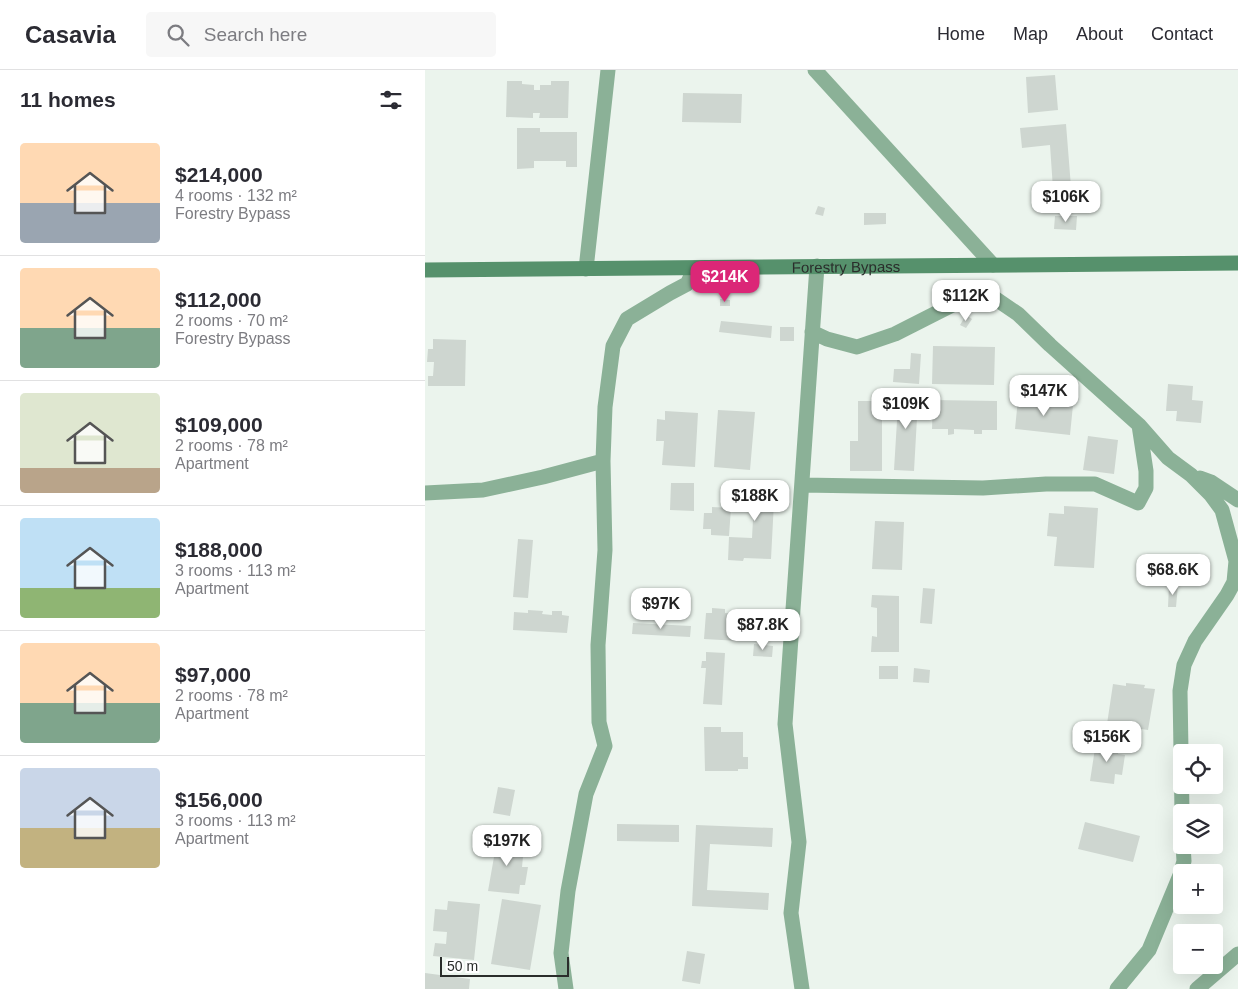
<!DOCTYPE html>
<meta charset="utf-8">
<style>
body{margin:0;font-family:Arial,sans-serif;background:#f7f7f7;color:#2b2b33;height:100vh;display:flex;flex-direction:column;font-size:19px;white-space:nowrap}
*{box-sizing:border-box;margin:0}
p{font-size:16px;color:#7c7c81}
.icon{flex:none;width:28px;height:28px;fill:none;stroke:currentColor;stroke-width:2;stroke-linecap:round;stroke-linejoin:round}
.map{position:relative;flex:1;overflow:hidden}
.side{display:flex;flex-direction:column;background:#fff;width:425px}
.side>*{flex:none}
.controls{position:absolute;left:748px;top:674px;display:grid;gap:10px}
.controls a{display:grid;place-items:center;width:50px;height:50px;border-radius:5px;background:#fff;box-shadow:0 5px 20px #0002;font-size:25px}
.scale{position:absolute;left:15px;bottom:12px;width:129px;box-sizing:border-box;padding-left:5px;border:2px solid #2a2d2b;border-top:0;font-size:14px;line-height:18px;white-space:nowrap;color:#2a2d2b;-webkit-text-stroke:4px #fff;paint-order:stroke}
.price{position:absolute;translate:-50% -42px;padding:0 11px;border-radius:10px;background:#fff;color:#222;font-size:16px;line-height:32px;filter:drop-shadow(0 1px 2px #0008)}
.price::after{content:'';position:absolute;left:50%;top:30px;width:15px;height:11px;margin-left:-8px;background:inherit;clip-path:polygon(0 0,100% 0,50% 100%)}
.price.on{background:#db2777;color:#fff}
ul{padding:0;list-style:none}
li{display:flex;align-items:center;gap:15px;height:125px;padding:0 20px}
li+li{border-top:1px solid #e1e1e2}
li span{display:grid;place-items:center;flex:none;width:140px;height:100px;border-radius:5px;color:#555}
li>.icon{margin-inline-start:auto}
span .icon{width:60px;height:60px;fill:#fffc;stroke-width:1}
li b{font-size:21px}
h2{display:flex;justify-content:space-between;align-items:center;height:60px;padding:0 20px;font-size:21px}
header{display:flex;align-items:center;gap:30px;box-sizing:border-box;height:70px;padding:0 25px;background:#fff;border-bottom:1px solid #e1e1e2}
header strong{font-size:24px}
nav{display:flex;gap:28px;margin-inline-start:auto;font-size:18px}
.search{width:350px;height:45px;background:#f7f7f7;display:flex;align-items:center;gap:12px;box-sizing:border-box;padding:0 18px;border-radius:5px;color:#7c7c81;font-size:19px}
main{display:flex;flex:1;min-height:0}
.map>svg:first-child{display:block}
.building{fill:#ced6d0}
.lines{fill:none;stroke-linecap:round;stroke-linejoin:round}
.street{stroke:#8bb197;stroke-width:15}
.secondary{stroke:#56916c;stroke-width:15}
.labels{text-anchor:middle;dominant-baseline:central;stroke-width:4.5;stroke-linejoin:round;paint-order:stroke}
.street-label{font-size:15px;fill:#2a2d2b;stroke:#fff}
</style>
<header>
<strong>Casavia</strong>
<div class="search"><svg class="icon" aria-label="search" viewBox="0 0 24 24"><circle cx="10" cy="10" r="6"/><path d="M15 15l6 6"/></svg>Search here</div>
<nav><a>Home</a><a>Map</a><a>About</a><a>Contact</a></nav>
</header>
<main>
<section class="side">
<h2>11 homes<svg class="icon" aria-label="filters" viewBox="0 0 24 24"><path d="M4 7h16M4 17h16"/><circle cx="9" cy="7" r="2"/><circle cx="15" cy="17" r="2"/></svg></h2>
<ul>
<li><span style="background:linear-gradient(#ffd9b3 60%,#9aa5b1 0)"><svg class="icon" aria-label="home" viewBox="0 0 24 24"><path d="M3 11l9-7 9 7M6 9v11h12V9"/></svg></span><div><b>$214,000</b><p>4 rooms · 132 m²</p><p>Forestry Bypass</p></div></li>
<li><span style="background:linear-gradient(#ffd9b3 60%,#7fa58c 0)"><svg class="icon" aria-label="home" viewBox="0 0 24 24"><path d="M3 11l9-7 9 7M6 9v11h12V9"/></svg></span><div><b>$112,000</b><p>2 rooms · 70 m²</p><p>Forestry Bypass</p></div></li>
<li><span style="background:linear-gradient(#dfe7d0 75%,#b9a48a 0)"><svg class="icon" aria-label="home" viewBox="0 0 24 24"><path d="M3 11l9-7 9 7M6 9v11h12V9"/></svg></span><div><b>$109,000</b><p>2 rooms · 78 m²</p><p>Apartment</p></div></li>
<li><span style="background:linear-gradient(#bfe0f5 70%,#8fb573 0)"><svg class="icon" aria-label="home" viewBox="0 0 24 24"><path d="M3 11l9-7 9 7M6 9v11h12V9"/></svg></span><div><b>$188,000</b><p>3 rooms · 113 m²</p><p>Apartment</p></div></li>
<li><span style="background:linear-gradient(#ffd9b3 60%,#7fa58c 0)"><svg class="icon" aria-label="home" viewBox="0 0 24 24"><path d="M3 11l9-7 9 7M6 9v11h12V9"/></svg></span><div><b>$97,000</b><p>2 rooms · 78 m²</p><p>Apartment</p></div></li>
<li><span style="background:linear-gradient(#c9d6e8 60%,#c2b280 0)"><svg class="icon" aria-label="home" viewBox="0 0 24 24"><path d="M3 11l9-7 9 7M6 9v11h12V9"/></svg></span><div><b>$156,000</b><p>3 rooms · 113 m²</p><p>Apartment</p></div></li>
</ul>
</section>
<div class="map">
<svg width="813" height="919" viewBox="0 0 813 919">
<rect width="100%" height="100%" fill="#ebf4ed"/>
<!-- building -->
<path class="building" d="M630,5L633,40L603,43L601,7Z
M82,11H97V14L109,15V20H115V15H126V11H144L143,48H114L115,43H108V48L81,47Z
M258,23L317,24L316,53L257,52Z
M641,54L646,117L628,119L625,75L597,78L595,58Z
M92,58H115V62H152V97H141V91H109V98L92,99Z
M393,136L400,138L398,146L390,144Z
M439,143H461V154L439,155Z
M630,146H652L651,160L629,159Z
M295,229L305,230V236H295Z
M541,245L547,249L541,258L535,255Z
M296,251L347,256L346,268L294,262Z
M355,257H369V271H355Z
M8,269L41,270L40,316H3V306H8L9,292H2L3,279H8Z
M508,276L570,277L569,315L507,314Z
M486,283L496,284L494,314L468,312L469,299H485Z
M743,314L768,316L767,330L778,331L776,353L751,351L752,341H741Z
M474,318L490,319V330H493L489,401L469,400Z
M593,329L648,335L645,365L590,359Z
M508,330L572,331V360H557V364H549V360L529,359V364L523,365V359H507Z
M433,331H457V401H425V371H433Z
M293,340L330,342L325,400L289,397Z
M240,341L273,343L270,397L237,395L239,371H231L232,349L240,350Z
M663,366L693,370L689,404L658,400Z
M309,412L350,413L346,489L319,488L318,491L303,490L304,467L327,468L329,430L308,429Z
M246,413H269V441L245,440Z
M639,436L673,438L669,498L629,496L632,467L622,466L624,443L639,444Z
M287,437L306,438L304,466L286,465V459H278L279,443H287Z
M450,451L479,452L477,500L447,499Z
M93,469L108,470L103,528L88,527Z
M744,515H753L751,537H743Z
M498,518L510,519L507,554L495,553Z
M447,525L474,526V582H446L447,566L452,567V538L446,537Z
M287,538L300,539V543L307,544V553L315,554L314,571L279,569L281,543H287Z
M103,540L118,541L117,544L127,545V541H137V545L144,546L142,563L88,560L89,542L103,543Z
M208,553L266,556L265,567L207,564Z
M329,574L348,576L347,587L328,586Z
M281,582L300,583L297,635L278,634L281,598H276L277,591H281Z
M454,596H473V609H454Z
M489,598L505,600L504,613L488,612Z
M701,613L720,615L719,618L730,619L723,660L682,654L688,614L701,616Z
M279,657H296V662H318V687H323V699H313V701H280Z
M671,672L695,675L693,684L700,685L697,705L690,704L689,714L665,711Z
M73,717L90,720L85,746L68,743Z
M660,752L715,766L708,792L653,779Z
M192,754L254,755V772L192,771Z
M271,755L348,758L347,777L285,774L282,820L344,823L343,840L267,836Z
M67,768L87,770L86,774L99,776L97,797H103L100,815H95L94,824L63,821L69,787L65,786Z
M77,829L116,835L105,900L66,894Z
M23,831L55,834L49,890L8,886L10,873L21,874L22,862L8,861L10,839L22,840Z
M262,881L280,884L275,914L257,911Z
M0,903L45,909L44,919H0Z"/>
<g class="lines">
<!-- street -->
<path class="street" d="M390,0L568,195
M161,199L183,0
M387,262L402,269L432,277L470,264L539,229L568,227L593,244L625,275L714,355L743,388L766,405L786,425L797,440L811,491L809,512L802,525L770,571L759,595L755,621L757,742
M775,408L786,412L813,430
M377,415L558,418L621,414H670L713,433L721,418V401L714,355
M0,423L58,420L118,407L178,391
M756,802L759,791L758,775
M141,919L136,883L143,821L161,724L180,676L174,652L173,575L180,480L178,391L180,337L188,276L202,249L245,223L262,214L270,198
M377,919L366,843L374,772L360,654L392,196
M692,919L724,880L756,803
M772,919L813,884"/>
<!-- secondary -->
<path class="secondary" id="s1" d="M0,200L813,193"/>
</g>
<g class="labels">
<!-- street labels -->
<g class="street-label">
<text stroke="none"><textPath href="#s1" startOffset="421">Forestry Bypass</textPath></text>
</g>
</g>
</svg>
<div class="controls">
<a><svg class="icon" aria-label="locate" viewBox="0 0 24 24"><circle cx="12" cy="12" r="6"/><path d="M12 2v4M12 18v4M2 12h4M18 12h4"/></svg></a>
<a><svg class="icon" aria-label="layers" viewBox="0 0 24 24"><path d="M12 4l9 5-9 5-9-5zM3 14l9 5 9-5"/></svg></a>
<a>+</a>
<a>−</a>
</div>
<div class="scale">50 m</div>
<b class="price" style="left:641px;top:153px">$106K</b>
<b class="price on" style="left:300px;top:233px">$214K</b>
<b class="price" style="left:541px;top:252px">$112K</b>
<b class="price" style="left:619px;top:347px">$147K</b>
<b class="price" style="left:481px;top:360px">$109K</b>
<b class="price" style="left:330px;top:452px">$188K</b>
<b class="price" style="left:748px;top:526px">$68.6K</b>
<b class="price" style="left:236px;top:560px">$97K</b>
<b class="price" style="left:338px;top:581px">$87.8K</b>
<b class="price" style="left:682px;top:693px">$156K</b>
<b class="price" style="left:82px;top:797px">$197K</b>
</div>
</main>
